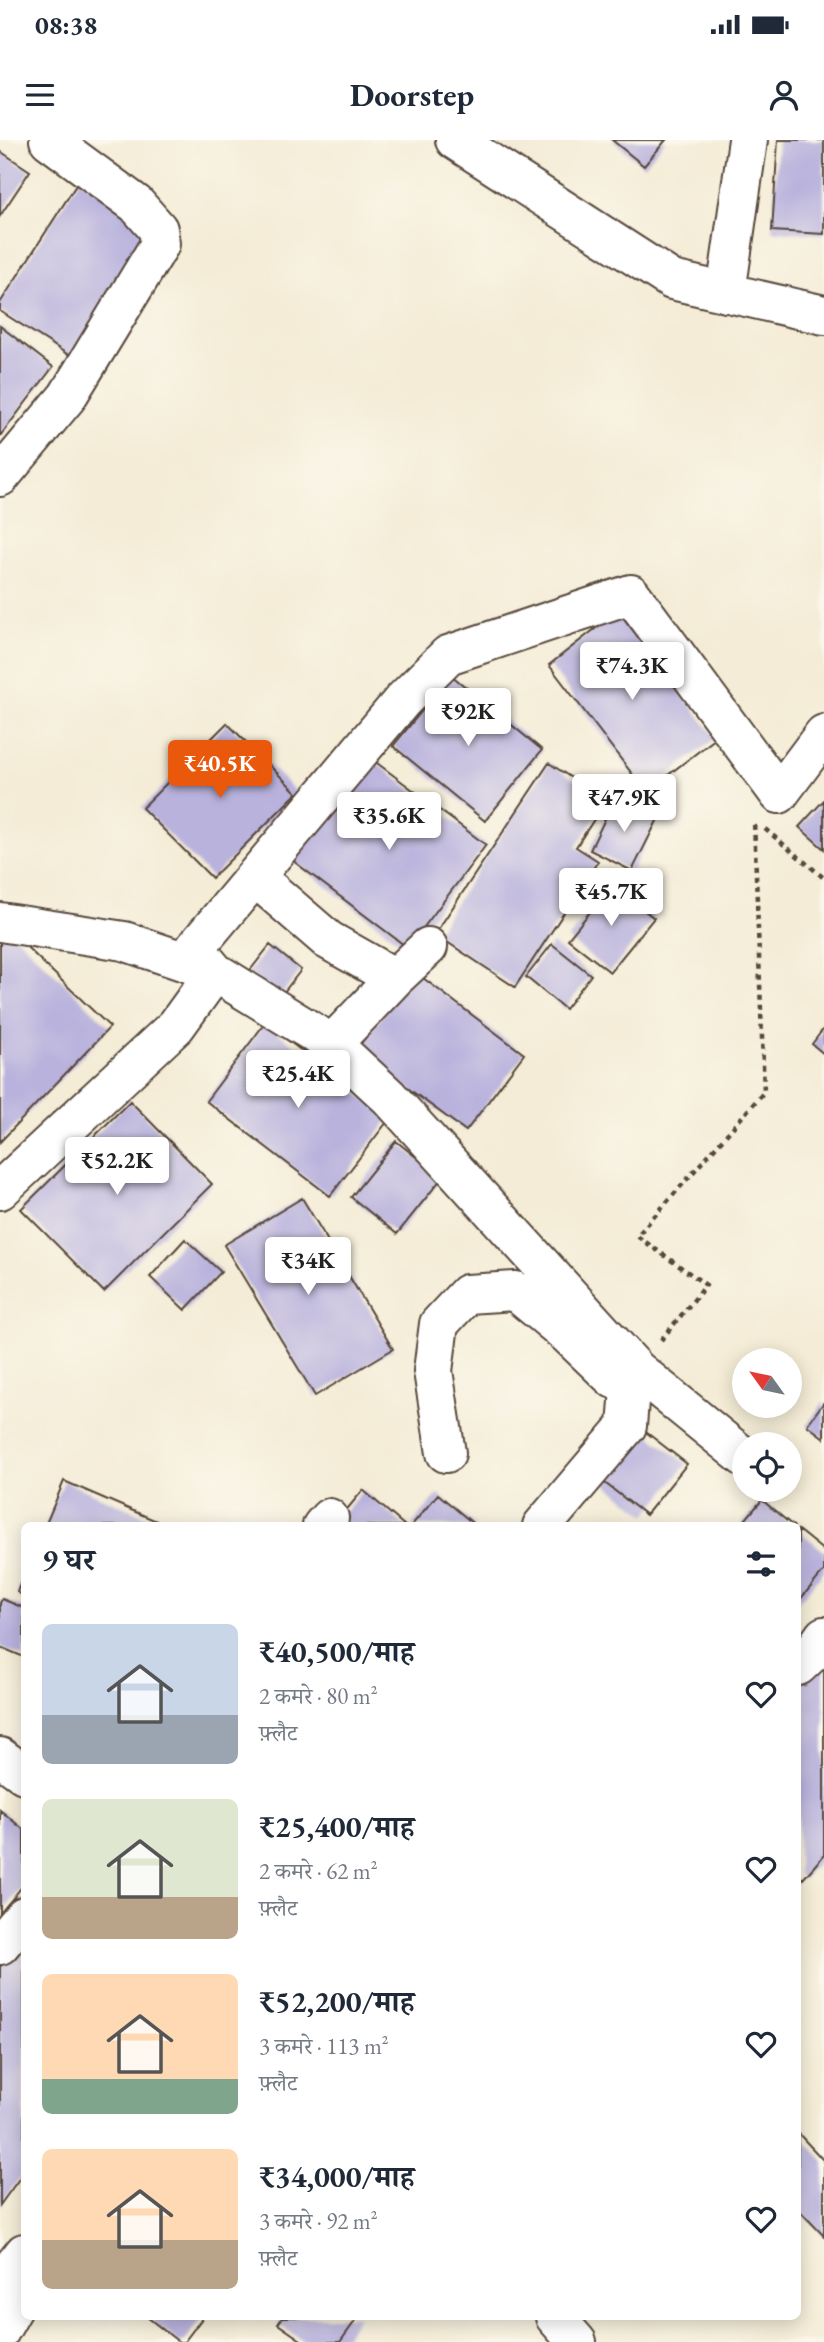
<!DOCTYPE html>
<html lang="hi">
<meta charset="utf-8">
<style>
body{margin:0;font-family:"EB Garamond","Noto Serif Devanagari",serif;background:#f6f6f7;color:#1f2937;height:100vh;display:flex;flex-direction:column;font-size:26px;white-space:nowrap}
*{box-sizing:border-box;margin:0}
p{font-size:23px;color:#747a83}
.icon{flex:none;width:38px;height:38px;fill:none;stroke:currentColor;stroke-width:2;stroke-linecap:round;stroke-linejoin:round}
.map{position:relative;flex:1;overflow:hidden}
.panel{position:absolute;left:21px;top:1382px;width:780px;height:798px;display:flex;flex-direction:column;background:#fff;border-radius:10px;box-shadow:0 4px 18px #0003}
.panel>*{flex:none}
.needle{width:46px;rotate:303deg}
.buttons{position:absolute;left:732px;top:1208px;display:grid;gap:14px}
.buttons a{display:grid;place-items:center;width:70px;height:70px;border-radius:50%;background:#fff;box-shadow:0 4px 18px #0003;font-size:35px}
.price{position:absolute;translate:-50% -60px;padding:0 16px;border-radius:7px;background:#fff;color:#222;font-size:23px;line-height:46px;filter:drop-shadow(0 2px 4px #0008)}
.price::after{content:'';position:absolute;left:50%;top:42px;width:21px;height:16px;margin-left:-10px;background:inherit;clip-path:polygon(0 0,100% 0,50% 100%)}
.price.active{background:#ea580c;color:#fff}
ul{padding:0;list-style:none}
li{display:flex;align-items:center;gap:21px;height:175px;padding:0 21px}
li span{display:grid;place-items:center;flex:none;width:196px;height:140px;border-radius:10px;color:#555}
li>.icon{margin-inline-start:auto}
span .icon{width:84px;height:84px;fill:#fffc;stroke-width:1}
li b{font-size:30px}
h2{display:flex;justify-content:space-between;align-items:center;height:84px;padding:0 21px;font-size:30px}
.status{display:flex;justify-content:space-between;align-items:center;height:49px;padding:0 35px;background:#fff;direction:ltr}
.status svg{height:19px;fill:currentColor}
header{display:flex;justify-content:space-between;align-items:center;height:91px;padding:0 21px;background:#fff;font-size:32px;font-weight:700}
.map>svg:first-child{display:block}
.building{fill:#b9b2dd}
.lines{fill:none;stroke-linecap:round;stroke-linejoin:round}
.minor-casing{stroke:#57473a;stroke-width:42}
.path{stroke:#57473a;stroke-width:4.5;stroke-dasharray:5 5;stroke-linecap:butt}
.minor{stroke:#fff;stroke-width:38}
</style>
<div class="status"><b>08:38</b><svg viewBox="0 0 49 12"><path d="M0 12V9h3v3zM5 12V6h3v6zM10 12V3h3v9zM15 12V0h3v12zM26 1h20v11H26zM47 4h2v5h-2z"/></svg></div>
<header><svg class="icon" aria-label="menu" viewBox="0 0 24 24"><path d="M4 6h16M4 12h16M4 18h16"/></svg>Doorstep<svg class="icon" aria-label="person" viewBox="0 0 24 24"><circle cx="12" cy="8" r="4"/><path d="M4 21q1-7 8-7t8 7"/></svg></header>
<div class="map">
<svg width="824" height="2202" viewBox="0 0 824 2202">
<rect width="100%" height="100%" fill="#fbf7ec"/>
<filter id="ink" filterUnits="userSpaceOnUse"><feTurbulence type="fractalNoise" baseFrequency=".0143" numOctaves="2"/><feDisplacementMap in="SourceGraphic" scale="14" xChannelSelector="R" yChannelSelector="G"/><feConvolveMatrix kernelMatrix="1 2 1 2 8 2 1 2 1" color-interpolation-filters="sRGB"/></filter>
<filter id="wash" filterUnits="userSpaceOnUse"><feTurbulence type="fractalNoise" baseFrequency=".00686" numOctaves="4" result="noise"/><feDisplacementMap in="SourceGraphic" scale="28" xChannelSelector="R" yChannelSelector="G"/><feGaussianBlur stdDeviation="1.57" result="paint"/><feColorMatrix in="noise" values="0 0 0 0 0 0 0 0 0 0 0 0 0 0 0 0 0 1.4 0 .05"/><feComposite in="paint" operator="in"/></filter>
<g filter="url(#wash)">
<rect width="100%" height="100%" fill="#f4ecd6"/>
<g id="blocks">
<!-- building -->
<path class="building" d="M612,0H666L644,26Z
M778,0H824V94L772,91Z
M0,11L30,31L0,76Z
M80,39L155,87L72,217L0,171V163Z
M0,186L53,227L0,296Z
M618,471L716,598L646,652L549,525Z
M451,535L542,610L485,681L393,606Z
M227,583L297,653L212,738L142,668Z
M369,617L486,705L408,808L292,720Z
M549,623L606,661L576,707L598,721L515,847L435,794Z
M615,658L658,679L632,731L590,710Z
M824,660V709L799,687Z
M612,745L654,778L610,832L568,799Z
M7,788L110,887L0,1002V795Z
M552,804L591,835L565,869L526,837Z
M270,805L301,830L280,857L248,833Z
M415,832L524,914L466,991L356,910Z
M265,883L390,978L330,1056L206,961Z
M824,888V914L812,904Z
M130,961L212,1044L104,1152L21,1069Z
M396,1001L442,1038L397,1094L351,1057Z
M302,1058L393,1209L315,1256L224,1105Z
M185,1099L221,1132L185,1170L150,1137Z
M824,1262V1298L807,1285Z
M642,1289L687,1324L646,1375L601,1340Z
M64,1341L168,1386H45Z
M363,1350L405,1386H333Z
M438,1354L476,1386H411Z
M762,1360L793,1386H740Z
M798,1390L824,1411V1431L798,1462Z
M24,1434V1456L17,1452Z
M2,1459L24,1468V1517L0,1507V1463Z
M824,1513V1715L803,1739L798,1734V1543Z
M0,1670L24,1690V1744L0,1774Z
M24,1794V2032L0,2065V1827Z
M798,1993L824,2021V2096L798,2069Z
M147,2177H203L184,2202H179Z
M283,2177H358L340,2202H304L278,2184Z"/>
</g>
</g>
<g filter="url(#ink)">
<use href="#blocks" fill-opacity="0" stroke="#57473a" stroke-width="2"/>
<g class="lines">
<!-- minor casing -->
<g class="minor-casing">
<path id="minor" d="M455,0L672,140L824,175
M726,153L748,0
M0,337L67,257L160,104L158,89L136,64L49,0
M255,737L328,800L395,838
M0,782L124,801L215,832L332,904L389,957L637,1230L744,1317
M332,904L395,838L428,807
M0,1050L176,886L215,832L195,808L402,561L448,515L631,454L779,654L824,594
M446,1313L433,1231L439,1184L467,1154L515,1151L567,1194L614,1239
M322,1386L329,1378
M542,1386L627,1286L631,1236L637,1230
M798,1526L813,1512L824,1496
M0,1617L24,1634
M0,1805L24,1776
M0,2143L24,2113
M555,2177L577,2202
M0,2191L24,2149"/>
</g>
<!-- path -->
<path class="path" d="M765,689L824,738
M661,1200L706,1145L637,1096L764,952L754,680"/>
<!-- minor -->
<use href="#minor" class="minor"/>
</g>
</g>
</svg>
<div class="buttons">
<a><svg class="needle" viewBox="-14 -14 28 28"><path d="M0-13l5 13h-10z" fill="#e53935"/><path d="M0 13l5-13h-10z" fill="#747a83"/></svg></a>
<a><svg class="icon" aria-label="locate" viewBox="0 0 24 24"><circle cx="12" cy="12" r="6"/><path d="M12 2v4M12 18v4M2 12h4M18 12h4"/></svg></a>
</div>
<b class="price" style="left:632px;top:562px">₹74.3K</b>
<b class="price" style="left:468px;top:608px">₹92K</b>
<b class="price active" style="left:220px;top:660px">₹40.5K</b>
<b class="price" style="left:624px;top:694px">₹47.9K</b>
<b class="price" style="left:389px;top:712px">₹35.6K</b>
<b class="price" style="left:611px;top:788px">₹45.7K</b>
<b class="price" style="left:298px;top:970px">₹25.4K</b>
<b class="price" style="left:117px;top:1057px">₹52.2K</b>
<b class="price" style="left:308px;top:1157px">₹34K</b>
<section class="panel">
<h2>9 घर<svg class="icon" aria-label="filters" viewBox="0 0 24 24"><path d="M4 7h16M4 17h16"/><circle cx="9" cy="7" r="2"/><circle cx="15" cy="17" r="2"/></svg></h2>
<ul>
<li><span style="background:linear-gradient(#c9d6e8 65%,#9aa5b1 0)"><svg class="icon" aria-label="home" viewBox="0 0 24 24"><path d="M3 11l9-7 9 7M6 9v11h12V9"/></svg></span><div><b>₹40,500/माह</b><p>2 कमरे · 80 m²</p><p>फ़्लैट</p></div><svg class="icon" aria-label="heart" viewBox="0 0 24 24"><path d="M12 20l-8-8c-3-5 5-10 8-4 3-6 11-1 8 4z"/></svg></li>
<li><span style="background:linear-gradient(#dfe7d0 70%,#b9a48a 0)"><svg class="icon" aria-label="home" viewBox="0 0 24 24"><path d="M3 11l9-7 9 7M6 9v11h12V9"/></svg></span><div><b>₹25,400/माह</b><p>2 कमरे · 62 m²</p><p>फ़्लैट</p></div><svg class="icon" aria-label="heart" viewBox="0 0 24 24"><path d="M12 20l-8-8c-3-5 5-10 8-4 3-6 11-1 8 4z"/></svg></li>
<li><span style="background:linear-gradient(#ffd9b3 75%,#7fa58c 0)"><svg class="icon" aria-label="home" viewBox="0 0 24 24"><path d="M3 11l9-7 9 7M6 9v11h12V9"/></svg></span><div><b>₹52,200/माह</b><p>3 कमरे · 113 m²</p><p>फ़्लैट</p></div><svg class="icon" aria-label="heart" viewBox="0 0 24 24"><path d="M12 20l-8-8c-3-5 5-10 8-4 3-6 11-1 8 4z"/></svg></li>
<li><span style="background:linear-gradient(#ffd9b3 65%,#b9a48a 0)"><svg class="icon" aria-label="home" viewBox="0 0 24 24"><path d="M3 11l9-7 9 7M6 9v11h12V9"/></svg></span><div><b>₹34,000/माह</b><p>3 कमरे · 92 m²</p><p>फ़्लैट</p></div><svg class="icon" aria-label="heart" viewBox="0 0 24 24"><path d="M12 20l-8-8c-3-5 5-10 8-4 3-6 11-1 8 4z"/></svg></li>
</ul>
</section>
</div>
